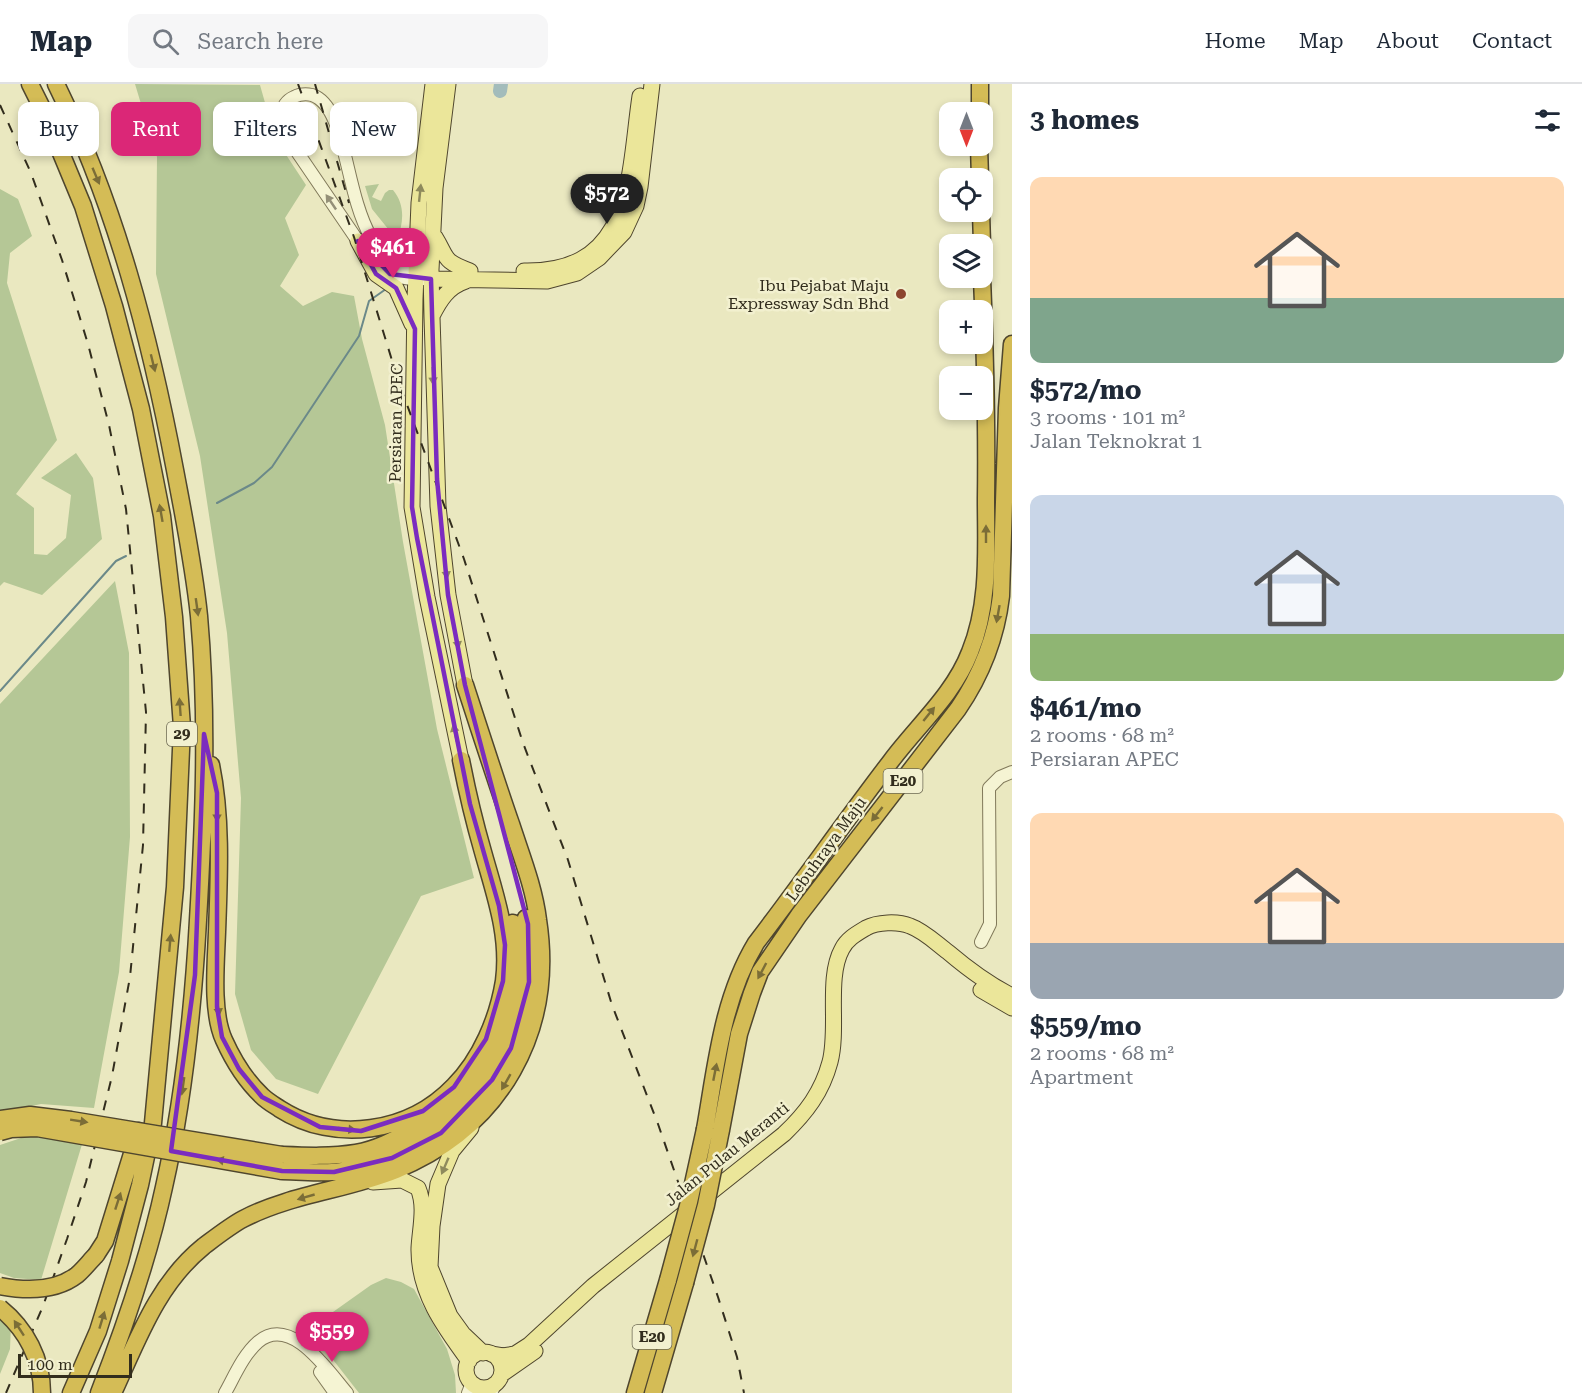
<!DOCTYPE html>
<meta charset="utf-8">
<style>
body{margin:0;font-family:"Roboto Serif",serif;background:#f6f6f7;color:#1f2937;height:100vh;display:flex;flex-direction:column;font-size:22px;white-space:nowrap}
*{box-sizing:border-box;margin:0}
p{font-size:20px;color:#747a83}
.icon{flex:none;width:33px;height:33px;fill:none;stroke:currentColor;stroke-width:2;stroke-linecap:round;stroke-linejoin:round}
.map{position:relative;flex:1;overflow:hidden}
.side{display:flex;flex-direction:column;background:#fff;width:570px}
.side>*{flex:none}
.guide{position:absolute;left:18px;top:18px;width:570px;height:54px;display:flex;gap:12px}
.needle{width:39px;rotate:180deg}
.fabs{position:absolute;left:939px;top:18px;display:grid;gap:12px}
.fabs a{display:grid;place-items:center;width:54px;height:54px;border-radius:12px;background:#fff;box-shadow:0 3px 9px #0003;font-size:30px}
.scale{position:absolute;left:18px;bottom:15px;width:114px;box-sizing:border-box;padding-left:6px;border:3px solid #322d1d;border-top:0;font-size:16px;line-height:21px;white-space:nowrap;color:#322d1d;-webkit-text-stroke:4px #f2f0cf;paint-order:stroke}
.price{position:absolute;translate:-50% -51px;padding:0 14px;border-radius:21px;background:#db2777;color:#fff;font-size:20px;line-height:39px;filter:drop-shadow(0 2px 3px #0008)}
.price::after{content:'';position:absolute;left:50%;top:36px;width:18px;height:14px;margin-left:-9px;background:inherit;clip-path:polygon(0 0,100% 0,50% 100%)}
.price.current{background:#222;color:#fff}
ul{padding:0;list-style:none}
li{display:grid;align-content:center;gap:12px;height:318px;padding:0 18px}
li span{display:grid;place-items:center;height:186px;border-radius:12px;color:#555}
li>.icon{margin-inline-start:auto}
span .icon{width:108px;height:108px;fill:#fffc;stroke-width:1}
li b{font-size:26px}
h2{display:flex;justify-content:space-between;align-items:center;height:72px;padding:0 18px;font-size:26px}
.tag{padding:0 21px;border-radius:12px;background:#fff;box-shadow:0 3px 9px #0003;font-size:21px;line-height:54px}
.tag.current{background:#db2777;color:#fff}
header{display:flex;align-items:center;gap:36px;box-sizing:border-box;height:84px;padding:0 30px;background:#fff;border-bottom:2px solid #e0e1e3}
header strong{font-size:28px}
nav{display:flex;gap:33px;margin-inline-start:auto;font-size:21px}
.search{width:420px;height:54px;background:#f6f6f7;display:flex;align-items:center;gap:15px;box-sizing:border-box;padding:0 21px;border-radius:12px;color:#747a83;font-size:22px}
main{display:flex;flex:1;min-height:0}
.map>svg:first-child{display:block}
.green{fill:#b5c796}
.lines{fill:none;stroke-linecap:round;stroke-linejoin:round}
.stream{stroke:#6b8989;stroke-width:2}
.river{stroke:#a3bcbb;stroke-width:14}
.minor-casing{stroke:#81795a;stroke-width:14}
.major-casing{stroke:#4f462e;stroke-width:17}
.highway-casing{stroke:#4f462e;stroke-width:19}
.minor{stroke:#f5f4d3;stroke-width:12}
.major{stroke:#ebe69a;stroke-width:15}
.highway{stroke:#d4bc56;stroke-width:16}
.rail{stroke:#322d1d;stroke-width:2;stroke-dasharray:10 10;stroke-linecap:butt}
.highway-bridge-casing{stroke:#4f462e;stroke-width:19;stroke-linecap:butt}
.highway-bridge{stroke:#d4bc56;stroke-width:16}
.oneway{fill:#7b6d37}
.oneway2{fill:#8e8a5c}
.oneway3{fill:#949078}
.marked{fill:none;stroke:#7b2cbf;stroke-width:4.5;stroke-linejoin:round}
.poi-dot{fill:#8c452f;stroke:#f2f0cf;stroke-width:2}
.labels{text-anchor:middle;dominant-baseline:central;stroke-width:5;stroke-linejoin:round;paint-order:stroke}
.shield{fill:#f2f0cf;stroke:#6c6852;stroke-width:1.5}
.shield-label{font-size:15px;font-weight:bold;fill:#322d1d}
.poi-label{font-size:16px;fill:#322d1d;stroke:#f2f0cf;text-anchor:end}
.street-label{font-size:16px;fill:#322d1d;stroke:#f2f0cf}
</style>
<header>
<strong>Map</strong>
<div class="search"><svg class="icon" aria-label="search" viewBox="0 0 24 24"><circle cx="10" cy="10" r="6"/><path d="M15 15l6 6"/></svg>Search here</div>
<nav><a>Home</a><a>Map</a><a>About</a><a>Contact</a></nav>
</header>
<main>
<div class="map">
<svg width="1012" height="1309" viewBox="0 0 1012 1309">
<rect width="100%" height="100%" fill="#eae8c0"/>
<!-- green -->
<path class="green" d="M135,0L260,1L275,54L306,101L285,134L299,171L280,202L303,222L332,208L354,212L362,255L385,341L403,458L437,645L474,794L421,812L318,1010L276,995L251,966L235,910L241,714L227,549L200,372L156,190L157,73Z
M379,100L372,113L381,117L385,109L389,106H393C405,120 404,138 397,156L372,125L365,102Z
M0,105L18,115L32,152L10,169L7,199L57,356L16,410L34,424V470L47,471L66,454L71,411L41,394L76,369L93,394L102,455L42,511L4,498L0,502Z
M115,497L129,569L130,753L119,888L94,1024L41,1020L0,1029V620Z
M30,1051L83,1057L41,1196L14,1194L0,1189V1061Z
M386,1194L401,1198L414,1205L447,1265L455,1291L456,1309H359L309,1245L371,1201Z
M0,1231L11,1240L10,1265L0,1290Z"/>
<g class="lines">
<!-- stream -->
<path class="stream" d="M217,419L254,399L272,383L359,252L369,217L386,205
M0,607L116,477L126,472"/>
<!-- river -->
<path class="river" d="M500,7L501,0"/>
<!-- minor casing -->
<g class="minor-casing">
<path id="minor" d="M362,163L287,53C282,38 277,21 294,13C300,10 307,10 312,11C361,27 335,186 424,186
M374,179C388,194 405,195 424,195
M981,858L990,840L989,704L1000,693L1012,688
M320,1288L335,1309
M225,1309C234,1293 243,1271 258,1258C291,1230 328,1287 347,1309
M468,1309L472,1299
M491,1309L495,1301"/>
</g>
<!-- major casing -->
<g class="major-casing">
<path id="major" d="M433,0L419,119L415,215L412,423L427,513L461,676
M448,0L435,104L431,186L432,233L438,422L448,511L465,601
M435,153C448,174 442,177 470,187
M358,157L376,190L396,204L412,240
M385,171L393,170L404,163L417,168
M524,187C634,189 628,93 640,12
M431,195L547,197L577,189L599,174L624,148L636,122L640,103L652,0
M432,232C440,216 448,203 466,197
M981,906L1012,924
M471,1044L452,1067L438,1100L432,1142L430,1183L450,1232L463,1250L483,1269
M373,1098L402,1096L418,1104C426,1123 420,1144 419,1164C418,1208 444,1243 469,1277
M466 1286a18 18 0 1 1 36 0a18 18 0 1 1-36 0Z
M491,1270L503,1272L515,1270L529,1261L593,1202L784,1050C806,1029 822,1008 830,978C839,944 826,894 842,865C847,855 856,850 866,844C877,838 898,837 910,842C924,847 936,859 948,868C968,885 988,900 1012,912
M502,1290L535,1267"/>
</g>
<!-- highway casing -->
<g class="highway-casing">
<path id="highway" d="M30,0L44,28L83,122L114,222L141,325L162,432L174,533L182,643L175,803L153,1039L140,1101L120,1177L98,1247L71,1309
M56,0C116,122 150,253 175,386C184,434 194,483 199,532C208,633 204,735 198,836C193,926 184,1015 164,1103C149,1173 125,1242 99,1309
M980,28V0
M979,62L980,94
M981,128L982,160
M211,681C222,735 219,793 217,848C216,878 211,928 224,956C233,976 245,996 262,1012C267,1017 274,1021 280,1025C335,1060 409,1049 454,1002C481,975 498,934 504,897C510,852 495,811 483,768C474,737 467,707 461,676
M705,1045C716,983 722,915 756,859C802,799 845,737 891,677C917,642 954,610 970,568C990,519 986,466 986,415C987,341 985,267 982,194
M721,1046L739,950L752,909L760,888L799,831L958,625C982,590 996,554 1001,512L1007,324L1012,260
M282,1071C307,1072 331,1073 356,1069C378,1065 396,1055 415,1045C492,1001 526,925 513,839
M282,1087C299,1087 316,1089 332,1088C344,1088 357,1083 368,1080C479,1052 547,947 526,834
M96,1171L105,1157L139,1047
M113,1309C138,1255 157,1200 204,1162C216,1153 230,1142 243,1135C291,1110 347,1106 396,1086C501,1043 555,947 538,836C534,803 521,771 511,740C495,694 480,647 465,601
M635,1309L668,1196
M653,1309L685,1199"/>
</g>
<!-- minor -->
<use href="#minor" class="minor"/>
<!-- major -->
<use href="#major" class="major"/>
<!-- highway -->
<use href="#highway" class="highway"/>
<!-- rail -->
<path class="rail" d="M298,0L354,153L399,299L464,475L523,659L568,776L612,921L658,1040L718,1213L737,1273L744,1309
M315,0L349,119
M0,21L31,89L62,176L88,260L109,341L126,425L146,628L143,761L130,893L112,992L86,1098L67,1155L43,1222L6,1309"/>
<!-- highway-bridge casing -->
<g class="highway-bridge-casing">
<path id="highway-bridge" d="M0,1035L30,1031L71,1036L282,1071
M0,1048L11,1045L37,1044L282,1087
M668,1196L689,1118L705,1045
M685,1199L706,1121L721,1046
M0,1202C26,1207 55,1208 77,1191C84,1185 90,1177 96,1171
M0,1224C26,1245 42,1275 42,1309"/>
</g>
<!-- highway-bridge -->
<use href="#highway-bridge" class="highway-bridge"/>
</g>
<!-- one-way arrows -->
<defs><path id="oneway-solid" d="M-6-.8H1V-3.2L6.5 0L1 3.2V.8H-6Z" transform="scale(1.5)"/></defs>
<g class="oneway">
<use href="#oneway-solid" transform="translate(96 92) rotate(67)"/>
<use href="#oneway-solid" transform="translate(153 279) rotate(76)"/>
<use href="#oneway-solid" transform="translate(161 429) rotate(-100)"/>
<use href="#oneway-solid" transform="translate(986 450) rotate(-90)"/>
<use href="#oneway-solid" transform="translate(197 523) rotate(82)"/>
<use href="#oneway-solid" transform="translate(998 530) rotate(100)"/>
<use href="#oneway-solid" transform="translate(180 623) rotate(-94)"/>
<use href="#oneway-solid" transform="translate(929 630) rotate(-51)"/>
<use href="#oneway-solid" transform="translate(217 729) rotate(89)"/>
<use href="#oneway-solid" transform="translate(877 730) rotate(128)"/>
<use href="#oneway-solid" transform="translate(170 859) rotate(-85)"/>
<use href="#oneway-solid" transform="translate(762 887) rotate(118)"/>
<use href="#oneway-solid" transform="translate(218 923) rotate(83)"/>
<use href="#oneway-solid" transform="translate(715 988) rotate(-79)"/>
<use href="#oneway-solid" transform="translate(506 998) rotate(120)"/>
<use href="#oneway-solid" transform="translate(183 1002) rotate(98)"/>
<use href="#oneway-solid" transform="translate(79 1037) rotate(9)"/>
<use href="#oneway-solid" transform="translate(347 1045) rotate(6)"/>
<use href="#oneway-solid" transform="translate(225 1077) rotate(-170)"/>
<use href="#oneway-solid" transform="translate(306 1113) rotate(164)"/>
<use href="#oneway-solid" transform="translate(118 1117) rotate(-72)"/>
<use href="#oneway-solid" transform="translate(695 1164) rotate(105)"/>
<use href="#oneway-solid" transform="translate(102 1236) rotate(-73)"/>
<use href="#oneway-solid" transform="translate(19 1244) rotate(-123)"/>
</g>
<g class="oneway2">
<use href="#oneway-solid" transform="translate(420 109) rotate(-84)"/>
<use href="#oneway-solid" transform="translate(433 292) rotate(88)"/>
<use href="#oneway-solid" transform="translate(446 486) rotate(83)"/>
<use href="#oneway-solid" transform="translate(457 556) rotate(80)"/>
<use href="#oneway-solid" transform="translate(455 649) rotate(-102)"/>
<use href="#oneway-solid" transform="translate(445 1082) rotate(113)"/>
</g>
<use class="oneway3" href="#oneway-solid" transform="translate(331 118) rotate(-124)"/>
<!-- marked area -->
<path class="marked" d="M358,157L390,190L431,195L437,395L448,511L465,601L528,840L529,898L511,964L492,996L441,1049L392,1074L334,1088L282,1087L171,1067L195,891L204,650L217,709V923L222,953L239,985L262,1013L320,1043L361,1047L423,1027L454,1003L486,955L503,897L505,861L499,822L470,720L417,454L412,423L415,245L396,204L376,190Z"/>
<!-- markers -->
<circle class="poi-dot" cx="901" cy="210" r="6"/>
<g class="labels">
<!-- shield labels -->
<g class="shield">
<rect x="167" y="638" width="30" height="24" rx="4.5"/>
<rect x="883.5" y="685" width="39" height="24" rx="4.5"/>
<rect x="632.5" y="1241" width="39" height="24" rx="4.5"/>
</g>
<g class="shield-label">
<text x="182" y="650">29</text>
<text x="903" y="697">E20</text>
<text x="652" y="1253">E20</text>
</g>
<!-- poi labels -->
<g class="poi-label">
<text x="889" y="201">Ibu Pejabat Maju<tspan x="889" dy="18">Expressway Sdn Bhd</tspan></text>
</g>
<!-- street labels -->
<g class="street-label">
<text transform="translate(396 339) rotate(-89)">Persiaran APEC</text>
<text transform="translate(826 765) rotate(-54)">Lebuhraya Maju</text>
<text transform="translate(727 1070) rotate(-39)">Jalan Pulau Meranti</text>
</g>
</g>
</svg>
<div class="fabs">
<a><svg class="needle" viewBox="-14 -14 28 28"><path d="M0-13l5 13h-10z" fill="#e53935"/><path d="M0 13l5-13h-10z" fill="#747a83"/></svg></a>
<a><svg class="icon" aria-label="locate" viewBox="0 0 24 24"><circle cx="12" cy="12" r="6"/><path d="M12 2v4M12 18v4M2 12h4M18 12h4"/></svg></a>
<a><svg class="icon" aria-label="layers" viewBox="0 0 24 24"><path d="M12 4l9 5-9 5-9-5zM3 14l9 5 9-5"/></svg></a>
<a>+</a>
<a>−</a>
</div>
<div class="scale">100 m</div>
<b class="price current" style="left:607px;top:141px">$572</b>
<b class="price" style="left:393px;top:195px">$461</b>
<b class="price" style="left:332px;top:1279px">$559</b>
<div class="guide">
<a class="tag">Buy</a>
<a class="tag current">Rent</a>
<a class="tag">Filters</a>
<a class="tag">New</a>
</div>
</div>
<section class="side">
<h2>3 homes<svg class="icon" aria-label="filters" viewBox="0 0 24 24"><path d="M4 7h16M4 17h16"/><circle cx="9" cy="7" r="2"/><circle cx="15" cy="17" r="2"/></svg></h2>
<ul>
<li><span style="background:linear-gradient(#ffd9b3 65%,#7fa58c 0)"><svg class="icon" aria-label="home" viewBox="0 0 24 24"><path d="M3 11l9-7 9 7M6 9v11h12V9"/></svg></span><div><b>$572/mo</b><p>3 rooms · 101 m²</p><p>Jalan Teknokrat 1</p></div></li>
<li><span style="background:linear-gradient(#c9d6e8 75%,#8fb573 0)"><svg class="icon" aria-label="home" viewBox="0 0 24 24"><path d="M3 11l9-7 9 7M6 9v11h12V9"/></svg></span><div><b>$461/mo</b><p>2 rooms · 68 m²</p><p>Persiaran APEC</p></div></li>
<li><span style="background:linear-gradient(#ffd9b3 70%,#9aa5b1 0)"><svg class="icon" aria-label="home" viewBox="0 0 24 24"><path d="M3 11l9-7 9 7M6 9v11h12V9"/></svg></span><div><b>$559/mo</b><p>2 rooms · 68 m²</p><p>Apartment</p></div></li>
</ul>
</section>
</main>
